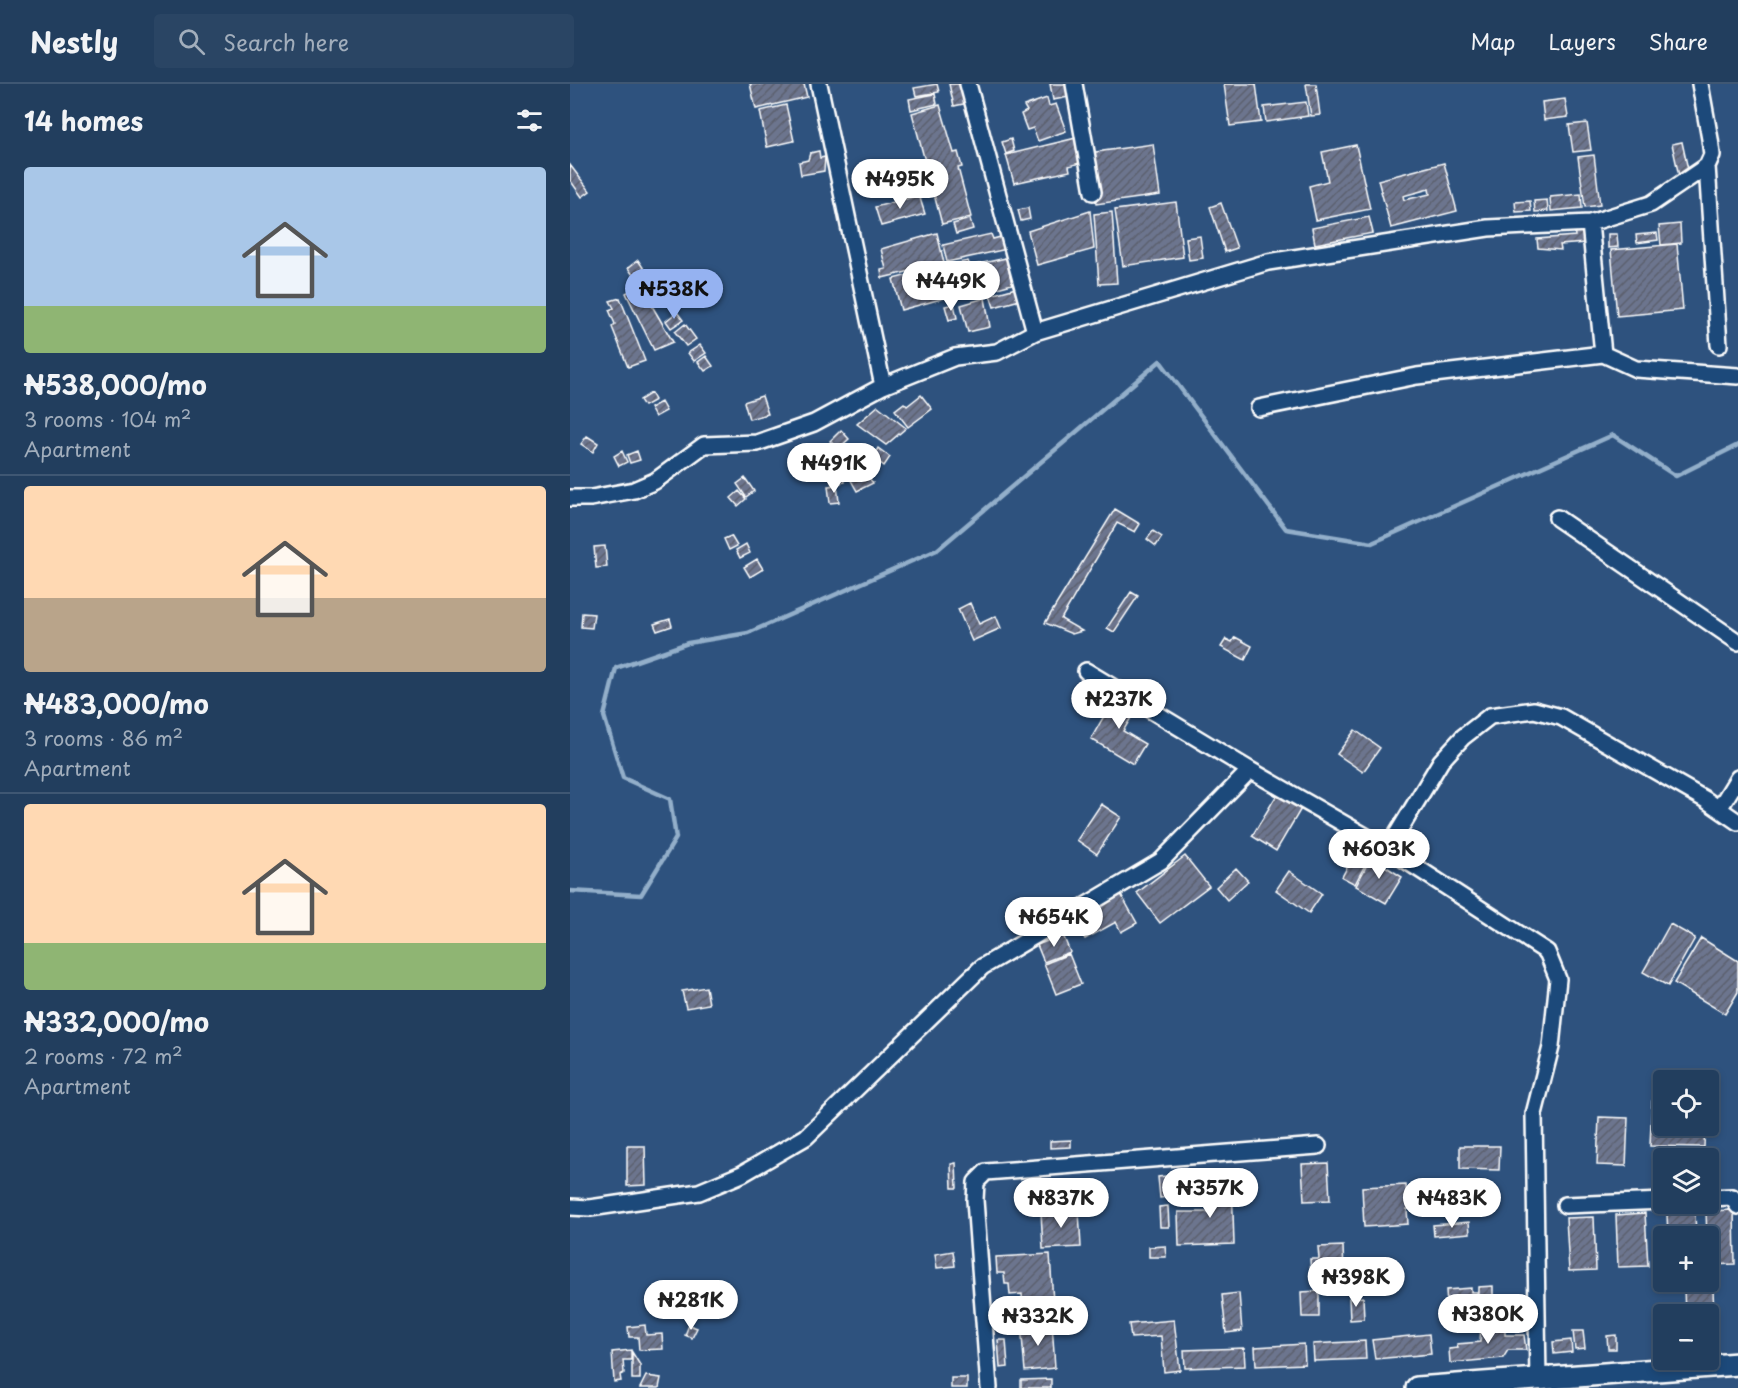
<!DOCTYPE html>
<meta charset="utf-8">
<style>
body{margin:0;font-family:"Playpen Sans",sans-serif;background:#2a4564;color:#f1f3f6;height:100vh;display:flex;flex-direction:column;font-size:22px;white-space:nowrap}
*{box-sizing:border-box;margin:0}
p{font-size:20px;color:#a2aebc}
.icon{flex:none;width:33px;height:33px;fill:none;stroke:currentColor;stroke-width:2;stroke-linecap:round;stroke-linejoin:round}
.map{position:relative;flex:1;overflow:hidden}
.panel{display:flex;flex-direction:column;background:#223e5e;width:570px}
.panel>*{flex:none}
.buttons{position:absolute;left:1083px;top:986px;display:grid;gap:12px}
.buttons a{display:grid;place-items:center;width:66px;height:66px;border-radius:6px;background:#223e5e;box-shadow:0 3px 9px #0003,0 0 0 2px #3f5773;font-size:30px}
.price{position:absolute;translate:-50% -51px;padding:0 14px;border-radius:21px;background:#fff;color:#222;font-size:20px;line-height:39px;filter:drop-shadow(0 2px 3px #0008)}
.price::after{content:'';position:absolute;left:50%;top:36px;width:18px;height:14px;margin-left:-9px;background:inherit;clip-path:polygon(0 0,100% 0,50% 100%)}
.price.current{background:#95b2f1;color:#111}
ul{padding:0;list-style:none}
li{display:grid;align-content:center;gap:12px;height:318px;padding:0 24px}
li+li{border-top:2px solid #3f5773}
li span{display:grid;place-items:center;height:186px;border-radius:6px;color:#555}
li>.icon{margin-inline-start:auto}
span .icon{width:108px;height:108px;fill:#fffc;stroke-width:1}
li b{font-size:26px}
h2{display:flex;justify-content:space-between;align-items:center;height:72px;padding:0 24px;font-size:26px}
header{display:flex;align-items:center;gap:36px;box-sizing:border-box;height:84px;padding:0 30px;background:#223e5e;border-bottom:2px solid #3f5773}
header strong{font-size:28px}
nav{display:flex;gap:33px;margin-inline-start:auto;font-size:21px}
.search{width:420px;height:54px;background:#2a4564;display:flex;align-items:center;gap:15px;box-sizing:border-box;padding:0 21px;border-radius:6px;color:#a2aebc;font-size:22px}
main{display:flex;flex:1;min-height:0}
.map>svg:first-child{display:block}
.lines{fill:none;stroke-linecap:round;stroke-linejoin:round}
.stream{stroke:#93afca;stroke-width:4.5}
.building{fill:url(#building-hatch);stroke:#fff;stroke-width:1.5;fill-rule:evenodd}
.minor-casing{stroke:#fff;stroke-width:20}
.secondary-casing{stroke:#fff;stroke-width:26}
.minor{stroke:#1f4a7a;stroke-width:15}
.secondary{stroke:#1f4a7a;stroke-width:21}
</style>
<header>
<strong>Nestly</strong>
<div class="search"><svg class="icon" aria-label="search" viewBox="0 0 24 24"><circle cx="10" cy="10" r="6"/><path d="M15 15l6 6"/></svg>Search here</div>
<nav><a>Map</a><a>Layers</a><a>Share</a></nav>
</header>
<main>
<section class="panel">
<h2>14 homes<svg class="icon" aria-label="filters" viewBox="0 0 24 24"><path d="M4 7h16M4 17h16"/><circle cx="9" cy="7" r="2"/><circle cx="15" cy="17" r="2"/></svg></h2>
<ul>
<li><span style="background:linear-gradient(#a9c7e8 75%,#8fb573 0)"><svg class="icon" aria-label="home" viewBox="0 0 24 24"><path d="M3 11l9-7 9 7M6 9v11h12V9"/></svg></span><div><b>₦538,000/mo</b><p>3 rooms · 104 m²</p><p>Apartment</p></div></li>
<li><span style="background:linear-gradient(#ffd9b3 60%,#b9a48a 0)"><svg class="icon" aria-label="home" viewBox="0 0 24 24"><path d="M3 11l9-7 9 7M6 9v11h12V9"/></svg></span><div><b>₦483,000/mo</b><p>3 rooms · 86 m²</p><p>Apartment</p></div></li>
<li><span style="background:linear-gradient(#ffd9b3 75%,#8fb573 0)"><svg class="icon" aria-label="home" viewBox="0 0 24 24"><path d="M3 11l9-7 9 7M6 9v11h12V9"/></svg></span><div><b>₦332,000/mo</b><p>2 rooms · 72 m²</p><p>Apartment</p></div></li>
</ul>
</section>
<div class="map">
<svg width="1168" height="1304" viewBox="0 0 1168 1304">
<defs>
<pattern id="building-hatch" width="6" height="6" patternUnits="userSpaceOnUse" patternTransform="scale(1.5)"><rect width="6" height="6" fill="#6c748e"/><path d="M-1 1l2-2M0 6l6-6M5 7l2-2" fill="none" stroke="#5c606d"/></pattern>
</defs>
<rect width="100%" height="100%" fill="#2e527e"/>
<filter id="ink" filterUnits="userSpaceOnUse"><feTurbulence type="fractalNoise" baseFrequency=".0167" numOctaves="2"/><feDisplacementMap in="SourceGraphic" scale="12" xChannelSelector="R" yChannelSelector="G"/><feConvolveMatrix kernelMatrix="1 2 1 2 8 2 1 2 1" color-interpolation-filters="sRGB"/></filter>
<g filter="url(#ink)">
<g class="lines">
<!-- stream -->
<path class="stream" d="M0,807L71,811L106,754L100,715L53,694L34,632L46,584L118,559L178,549L367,466L590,277L716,445L802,459L1043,351L1106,392L1168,361"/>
</g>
<!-- building -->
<path class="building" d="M180,0H234L237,13L186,25Z
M367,0L369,8L346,12L344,4Z
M379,0H393L398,19L384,22Z
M480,0H497L499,13L483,16Z
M654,0H686L691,38L660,42Z
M736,0H746L750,31L741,32Z
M365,10L367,20L341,26L339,15Z
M477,14L479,22L486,20L496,47L468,57L463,44L457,46L451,30L457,27L454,22Z
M995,15L998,33L974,36L972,18Z
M736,18L738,32L696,38L694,23Z
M216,21L224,57L197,63L190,27Z
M370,21L384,69L388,68L392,83L388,84L401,133L372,140L342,29Z
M1017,39L1021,66L1003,68L999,41Z
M506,54L513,78L499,82L500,87L444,99L436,71Z
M441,55L444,67L436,70L432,58Z
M1112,58L1119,90L1109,92L1102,60Z
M583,60L590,111L526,120L519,69Z
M786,61L800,125L746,136L739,102L758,97L752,68Z
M249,67L250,74L255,73L254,87L231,91L229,78L238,76L240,69Z
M1024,71L1030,121L1015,123L1008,73Z
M874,79L887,127L821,144L808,96ZM859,105L860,110L834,116L833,112Z
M0,81L20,107L12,113L0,96Z
M1011,110L1012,124L981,127L980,113Z
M335,111L336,115L349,111L355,130L311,142L305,123L324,118L323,114Z
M977,116L978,127L965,128L964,117Z
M960,117L961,127L946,128L945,118Z
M606,118L613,173L553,182L545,126Z
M651,119L667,164L655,168L640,123Z
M458,124L460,135L451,137L448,126Z
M520,127L524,165L467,181L458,147Z
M542,128L547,199L529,200L524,130Z
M799,133L803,149L745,160L742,144Z
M400,135L403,145L386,150L383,140Z
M1110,140L1111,159L1091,161L1089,142Z
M1014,142L1015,159L990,161L991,166L968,164L967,155L1005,152L1004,143Z
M367,149L374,179L312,194L311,186L316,185L311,165Z
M1087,149L1088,156L1067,159L1066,151Z
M421,150L423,155L434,152L437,165L377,178L373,161Z
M1038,150H1047L1048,163L1038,164Z
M630,152L633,174L619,176L616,154Z
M1107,160L1113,226L1047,232L1041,166Z
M436,174L442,200L409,209L408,205L385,210L378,181L398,177L400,182Z
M68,176L80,194L70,201L58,184Z
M374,182L382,212L331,226L323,195Z
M70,201L103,258L84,266L56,209Z
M446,204L450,216L424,223L420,211Z
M50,214L75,277L58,283L42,243L45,240L39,226L44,224L40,217Z
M415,214L420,243L398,248L391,221Z
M384,220L387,234L379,236L375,222Z
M107,228L113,236L101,244L96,237Z
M115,240L126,255L116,262L105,248Z
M130,261L136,269L124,277L118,269Z
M136,272L143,282L135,287L128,278Z
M81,309L85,316L74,322L70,316Z
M351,311L362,325L338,343L325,326L334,319L337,322Z
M192,312L198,330L179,335L174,318Z
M91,318L96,327L85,333L80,324Z
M308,322L336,344L316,361L287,340Z
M271,346L279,355L268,365L260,357Z
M17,352L28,359L23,368L11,360Z
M308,364L320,373L314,382L303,373Z
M281,366L288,373L282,381L275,374Z
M52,367L57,378L49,382L44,372Z
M67,367L70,376L60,379L57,371Z
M290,383L303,399L287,407L278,391Z
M273,388L275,398L262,401L259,391Z
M175,394L184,407L176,413L167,400Z
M267,401L269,418L260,419L258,402Z
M169,407L176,415L168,422L161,414Z
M545,425L570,440L565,448L547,439L491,535L512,547L502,550L475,539Z
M583,447L592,453L586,462L577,455Z
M161,452L167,462L159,466L154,455Z
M176,460L180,469L170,474L166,466Z
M35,462L37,483L26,484L24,463Z
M187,475L193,485L180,493L174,483Z
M561,508L568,512L544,548L537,544Z
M400,519L409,540L426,532L431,544L402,557L388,525Z
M12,529L24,530L22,544L11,543Z
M100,535L102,542L87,547L84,540Z
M665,553L682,562L675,576L651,563L656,555L662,558Z
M547,609L568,622L553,647L575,660L563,680L521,655Z
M785,646L810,664L793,688L767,670Z
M708,709L732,723L706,767L682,752Z
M531,720L551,733L527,770L507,756Z
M615,772L639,802L590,839L567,809Z
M783,772L796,779L785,800L772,793Z
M801,773L832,793L816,819L786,802Z
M666,784L678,797L657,816L646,803Z
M719,787L752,810L739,829L706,806Z
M548,805L567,839L551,848L546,838L515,855L502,832Z
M1100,840L1125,854L1098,902L1073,888Z
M493,851L500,868L474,878L467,861Z
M1131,854L1168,877V908L1155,930L1104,899Z
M499,870L511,900L486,910L474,880Z
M136,903L139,920L116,924L112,907Z
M1082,1017H1094V1041H1135L1134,1063L1080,1062Z
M1029,1033L1058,1034L1056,1082L1027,1081Z
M501,1056V1063L480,1064V1057Z
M57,1062H75L76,1101L57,1102Z
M890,1062H930L929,1086L890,1085Z
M386,1079L387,1104H382L381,1080Z
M758,1079L760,1116L734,1117L732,1080Z
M597,1092L599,1113L590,1114L588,1093Z
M662,1097L664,1160L609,1162L608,1128H638V1118H636L637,1098Z
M836,1101L837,1113H849L850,1125H837L838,1140L794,1143L792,1103Z
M496,1121L497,1128L509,1127L511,1163L473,1165L471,1128L483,1127V1122Z
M598,1122L599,1143H590L589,1123Z
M1164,1126L1165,1180L1138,1181L1136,1127Z
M1075,1129L1078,1182L1048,1183L1046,1131Z
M1125,1129L1126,1152H1098L1097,1130Z
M1024,1133L1026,1186L999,1187L996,1134Z
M899,1138L900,1149L864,1152L863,1141Z
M595,1162L596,1173H579V1163Z
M773,1162L774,1190L741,1191L740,1175H749L748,1163Z
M383,1167L385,1182L367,1184L365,1170Z
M480,1170L484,1235L454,1236L452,1210L440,1211L439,1200H435L434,1189H427L426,1173Z
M923,1202V1213L908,1214V1203Z
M901,1204V1208H907L908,1221L877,1224L876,1206Z
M1143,1204L1144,1234L1138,1235V1230H1115L1114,1205Z
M749,1207V1233H732L731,1208Z
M669,1209L672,1247L656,1249L652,1211Z
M793,1213L794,1235L780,1236L779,1214Z
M604,1236L610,1286L594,1288L591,1252L561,1254L559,1240Z
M482,1239L485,1284L455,1287L451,1241Z
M911,1239H935V1251H954L956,1266H938L933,1274L880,1279L879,1265L888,1264L887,1260L910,1258Z
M75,1241L76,1251L92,1250L93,1265L69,1266L68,1253H59L58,1243Z
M119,1241L127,1244L122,1254L115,1251Z
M1003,1247H1013L1015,1264L1005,1265Z
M859,1250L861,1270L805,1275L802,1256Z
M1046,1251V1265H1038L1037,1252Z
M428,1256H436L438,1283L430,1284Z
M1001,1256L1002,1268L984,1270L983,1258Z
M795,1257L796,1275L744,1277L743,1260Z
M734,1260L735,1280L686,1282L685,1263Z
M674,1264L675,1282L615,1284L614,1266Z
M61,1266V1276H53L54,1289L50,1291L51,1297L44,1298L42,1268Z
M62,1268L70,1281V1295H62Z
M76,1292L91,1294L89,1304H70Z
M381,1294H397V1304H381Z
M481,1295V1304H451V1296Z"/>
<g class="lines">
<!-- minor casing -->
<g class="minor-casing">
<path id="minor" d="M249,0L313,302
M398,0L465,248
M504,0L523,108
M1137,82L1149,261
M1020,139L1033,270
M689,324L847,292L1033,270L1066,285L1168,292
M0,414H21L64,406L85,397L134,361L187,359L244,339L313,302L385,273L427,268L465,248L698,178L918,144L1020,139L1081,120L1137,82L1142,71L1140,55L1130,0
M987,434L1168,558
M516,587L680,686L818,765L977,868L988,895L981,963L964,1030L968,1297
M1149,725L1168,694
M818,765L871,677L893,653L920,632L964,626L991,633L1136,716L1168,738
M1138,1114L1162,1113L1168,1122
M995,1121L1094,1117
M0,1123L20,1124L129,1108L172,1090L236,1053L412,883L591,777L680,686
M419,1304L405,1116L406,1098L416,1088L748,1062"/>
</g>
<!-- secondary casing -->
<g class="secondary-casing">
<path id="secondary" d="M847,1304L1168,1280"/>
</g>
<!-- minor -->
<use href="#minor" class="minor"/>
<!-- secondary -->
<use href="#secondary" class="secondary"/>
</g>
</g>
</svg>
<div class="buttons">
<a><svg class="icon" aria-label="locate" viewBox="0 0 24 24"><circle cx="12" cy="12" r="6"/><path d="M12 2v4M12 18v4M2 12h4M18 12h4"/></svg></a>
<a><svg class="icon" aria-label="layers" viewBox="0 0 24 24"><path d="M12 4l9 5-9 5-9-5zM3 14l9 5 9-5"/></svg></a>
<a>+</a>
<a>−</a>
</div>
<b class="price" style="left:330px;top:126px">₦495K</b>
<b class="price" style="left:381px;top:228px">₦449K</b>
<b class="price current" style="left:104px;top:236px">₦538K</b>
<b class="price" style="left:264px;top:410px">₦491K</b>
<b class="price" style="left:549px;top:646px">₦237K</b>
<b class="price" style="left:809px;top:796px">₦603K</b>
<b class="price" style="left:484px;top:864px">₦654K</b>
<b class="price" style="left:640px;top:1135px">₦357K</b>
<b class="price" style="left:491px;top:1145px">₦837K</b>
<b class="price" style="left:882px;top:1145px">₦483K</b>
<b class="price" style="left:786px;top:1224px">₦398K</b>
<b class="price" style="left:121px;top:1247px">₦281K</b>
<b class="price" style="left:918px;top:1261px">₦380K</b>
<b class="price" style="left:468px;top:1263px">₦332K</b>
</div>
</main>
